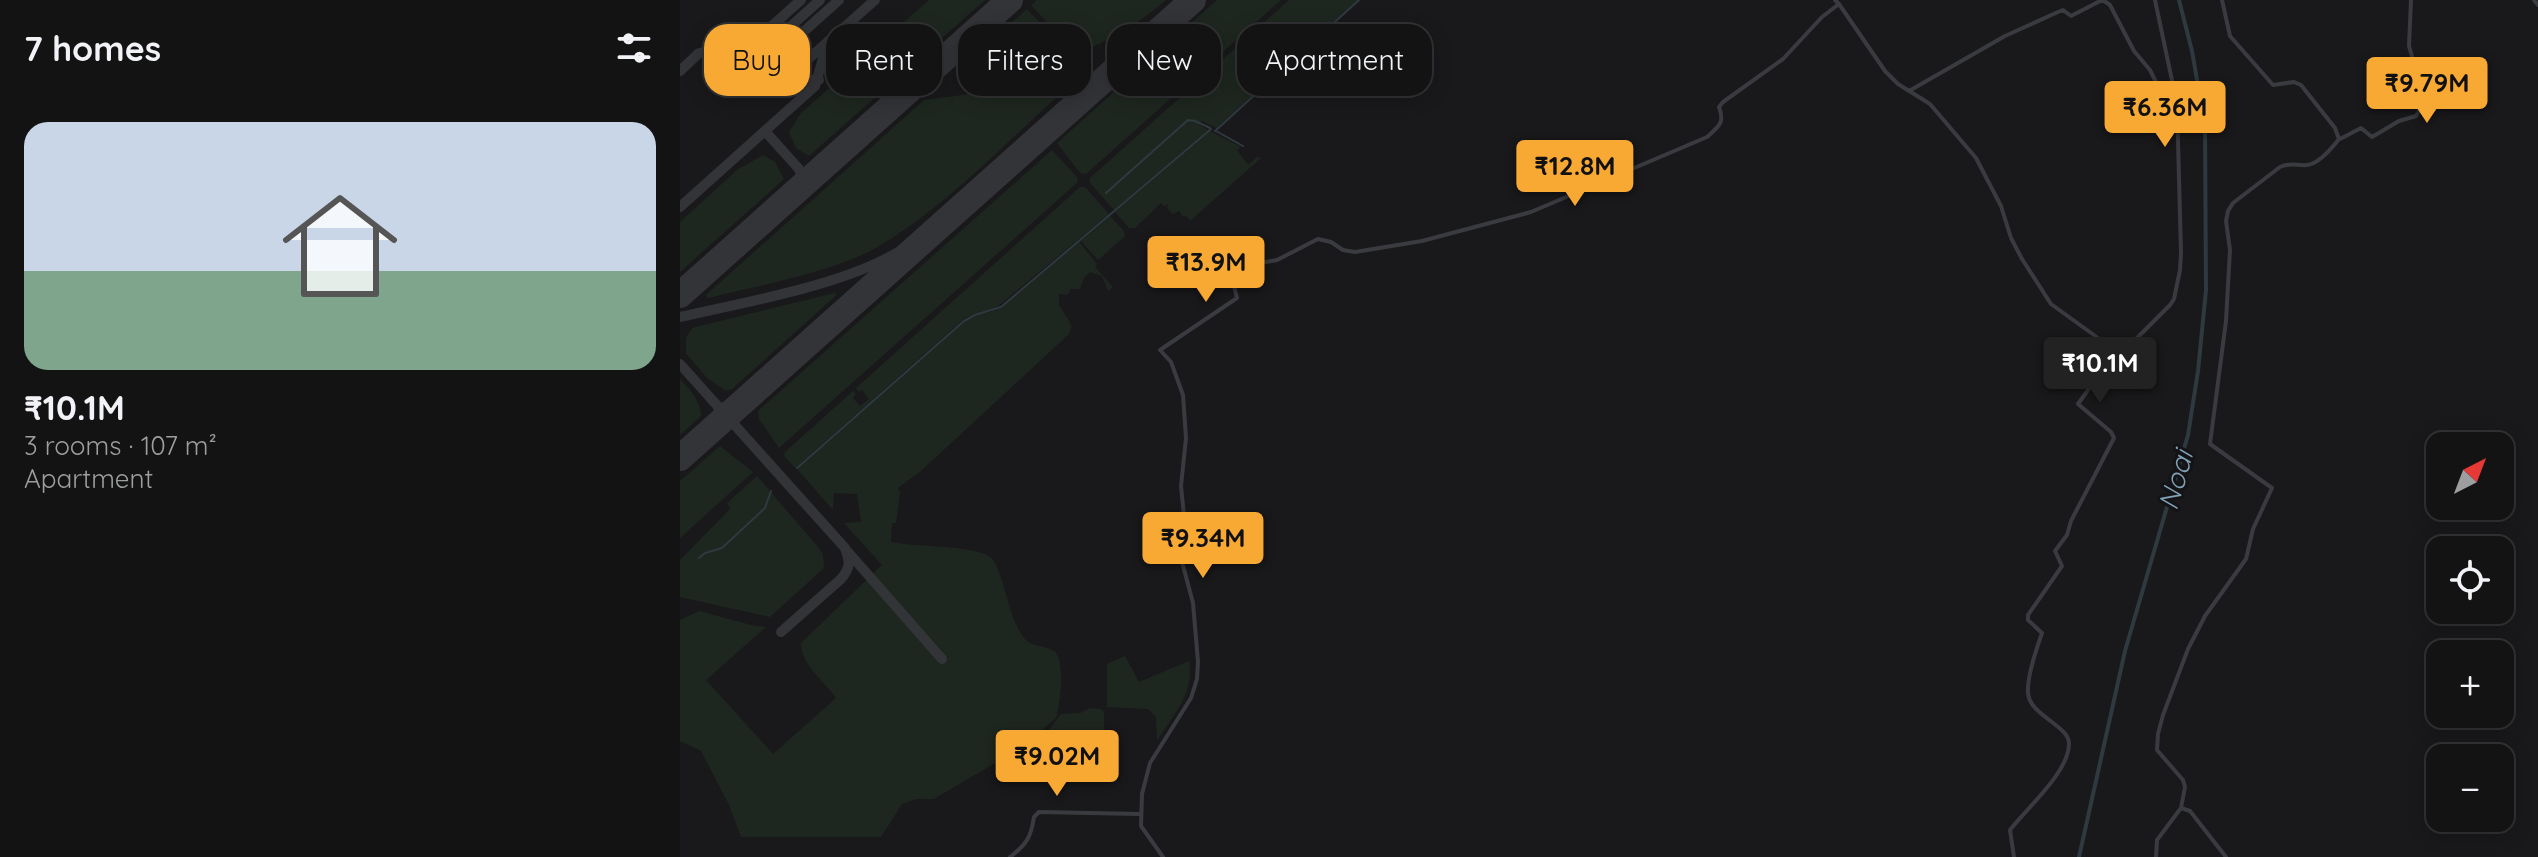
<!DOCTYPE html>
<meta charset="utf-8">
<style>
body{margin:0;font-family:Quicksand,sans-serif;background:#202022;color:#f1f3f6;height:100vh;display:flex;flex-direction:column;font-size:30px;white-space:nowrap}
*{box-sizing:border-box;margin:0}
p{font-size:26px;color:#9d9ea0}
.icon{flex:none;width:44px;height:44px;fill:none;stroke:currentColor;stroke-width:2;stroke-linecap:round;stroke-linejoin:round}
.map{position:relative;flex:1;overflow:hidden}
.side{display:flex;flex-direction:column;background:#131314;width:680px}
.side>*{flex:none}
.banner{position:absolute;left:24px;top:24px;width:760px;height:72px;display:flex;gap:16px}
.needle{width:52px;rotate:42deg}
.buttons{position:absolute;left:1746px;top:432px;display:grid;gap:16px}
.buttons a{display:grid;place-items:center;width:88px;height:88px;border-radius:16px;background:#131314;box-shadow:0 4px 20px #0003,0 0 0 2px #323234;font-size:40px}
.price{position:absolute;translate:-50% -68px;padding:0 18px;border-radius:8px;background:#f8a934;color:#111;font-size:26px;line-height:52px;filter:drop-shadow(0 2px 4px #0008)}
.price::after{content:'';position:absolute;left:50%;top:48px;width:24px;height:18px;margin-left:-12px;background:inherit;clip-path:polygon(0 0,100% 0,50% 100%)}
.price.on{background:#222;color:#fff}
ul{padding:0;list-style:none}
li{display:grid;align-content:center;gap:16px;height:424px;padding:0 24px}
li+li{border-top:2px solid #323234}
li span{display:grid;place-items:center;height:248px;border-radius:24px;color:#555}
li>.icon{margin-inline-start:auto}
span .icon{width:144px;height:144px;fill:#fffc;stroke-width:1}
li b{font-size:34px}
h2{display:flex;justify-content:space-between;align-items:center;height:96px;padding:0 24px;font-size:34px}
.chip{padding:0 28px;border-radius:24px;background:#131314;box-shadow:0 4px 20px #0003,0 0 0 2px #323234;font-size:28px;line-height:72px}
.chip.on{background:#f8a934;color:#111}
main{display:flex;flex:1;min-height:0}
.map>svg:first-child{display:block}
.green{fill:#1e271f}
.lines{fill:none;stroke-linecap:round;stroke-linejoin:round}
.stream{stroke:#2e3940;stroke-width:2}
.canal{stroke:#2e3940;stroke-width:4}
.taxiway{stroke:#333438;stroke-width:10}
.runway{stroke:#333438;stroke-width:26}
.minor{stroke:#3a3b40;stroke-width:4}
.labels{text-anchor:middle;dominant-baseline:central;stroke-width:6;stroke-linejoin:round;paint-order:stroke}
.water-label{font-size:28px;font-style:italic;fill:#81a1b7;stroke:#141416}
</style>
<main>
<section class="side">
<h2>7 homes<svg class="icon" aria-label="filters" viewBox="0 0 24 24"><path d="M4 7h16M4 17h16"/><circle cx="9" cy="7" r="2"/><circle cx="15" cy="17" r="2"/></svg></h2>
<ul>
<li><span style="background:linear-gradient(#c9d6e8 60%,#7fa58c 0)"><svg class="icon" aria-label="home" viewBox="0 0 24 24"><path d="M3 11l9-7 9 7M6 9v11h12V9"/></svg></span><div><b>₹10.1M</b><p>3 rooms · 107 m²</p><p>Apartment</p></div></li>
</ul>
</section>
<div class="map">
<svg width="1858" height="857" viewBox="0 0 1858 857">
<rect width="100%" height="100%" fill="#19191b"/>
<!-- green -->
<path class="green" d="M249,0H305L129,156L116,148L109,132L121,113Z
M357,0H486C448,33 399,59 348,65C328,68 307,66 287,66V62L347,9L386,50L389,46L351,5Z
M537,0H601L406,174L400,173L377,143Z
M609,0H678L536,128L522,121L518,124L528,130L434,210L410,183V178Z
M371,89L377,90L378,94L376,98C319,149 259,213 192,250C149,273 76,286 28,298L26,295L244,100L298,93Z
M530,131L561,147L557,150L568,165L577,157L581,158L510,221L506,215L503,217L499,211L493,214L487,208L488,204L484,206L481,203L455,228H449L435,212Z
M372,150L397,177L398,182L99,448L79,419L78,411Z
M83,155L95,162L104,179L0,272V222L57,170Z
M400,187H405L429,214L317,307L285,318L115,468L104,456L105,452L173,391L176,394L173,398L180,406L189,399L182,390L179,392L176,388Z
M430,216L444,231L445,236L418,260L401,241Z
M399,242L417,264L415,267L433,287L428,291L422,276L410,272L404,278L400,289H391L387,295L379,294V305L392,326L389,334L241,471L218,488L220,492L216,523H212L211,542C233,547 297,545 312,558C326,580 328,615 342,635C350,648 363,644 374,651C386,659 380,706 376,718L344,746L254,799H236L222,804L201,837H61L49,805L21,751L0,741V620L19,611L75,626L86,627L26,680L93,754L156,698C145,682 121,665 121,643L202,565L164,523L181,522L177,494L154,493L153,510L117,469L289,318L320,309Z
M154,293L157,295L151,300L52,389L46,391L27,378L6,353V338L12,328Z
M0,379C10,390 21,401 21,416L0,435Z
M40,446L73,472L0,538V481Z
M77,476L138,547L143,554L144,568L90,617L0,597V560L50,509L47,503Z
M445,656L459,682L509,661C515,693 493,715 477,741L476,717L468,709L427,707V664Z
M410,708L421,709L424,712V760L419,773H396L374,757L345,755L346,750L369,730L381,714L400,713Z"/>
<g class="lines">
<!-- stream -->
<path class="stream" d="M535,131L679,0
M536,131L563,146
M426,193L508,120L515,121L530,128
M117,468L284,321L295,315L321,307L531,129
M19,558L25,553L42,548L85,508L91,491"/>
<!-- canal -->
<path class="canal" d="M1399,857L1445,651L1508,435L1518,371L1526,290L1525,126L1512,51L1499,0"/>
<!-- taxiway -->
<path class="taxiway" d="M53,54L66,49L121,0
M64,58L81,53L140,0
M80,63L92,60L159,0
M0,71L19,53L32,50L131,80H139
M108,72L117,69L195,0
M85,131L119,169L124,182L119,189
M120,171L131,176L138,172
M0,207L135,86L148,41
M0,317C61,303 141,289 197,263C228,249 254,229 280,208
M0,364L165,548C170,562 171,567 161,579L101,632
M39,407L53,408L65,400
M30,431L40,416L38,408
M168,552L262,659"/>
<!-- runway -->
<path class="runway" d="M0,295L330,0
M0,458L513,0"/>
<!-- minor -->
<path class="minor" d="M1423,0L1430,5L1454,51L1470,70L1477,84L1482,86L1494,85
M1854,0L1858,5
M1159,4L1205,71L1218,84L1250,104L1296,158L1321,206L1331,238L1342,259L1371,304L1436,351L1398,404L1431,432L1434,438L1391,521L1387,535L1375,551L1382,566L1348,615V620L1362,633C1357,647 1347,678 1348,693C1349,715 1390,726 1389,744C1389,772 1346,809 1330,830L1334,857
M1229,91L1325,36L1378,12L1383,10L1391,16L1422,0
M1660,139L1681,128L1692,137L1719,121L1736,116L1745,101L1729,46L1731,0
M544,247L580,263L597,260L638,239L651,242L663,250L675,252L742,241L851,212L1027,137C1039,126 1045,123 1039,107L1043,102L1103,59L1142,17L1159,4L1155,0
M1436,351L1447,348L1490,305L1494,299L1500,270L1501,253L1497,104L1475,0
M1501,808L1510,811L1546,857
M330,857C347,844 351,837 354,817L359,812L460,814
M483,857L461,826L462,794L470,763L511,698L517,679L518,662L513,603L501,558L500,544L505,526L501,486L506,438L503,395L491,362L480,350L557,298L544,247
M1476,857L1477,840L1501,808L1505,787L1503,780L1477,750L1478,734L1483,715L1508,649L1525,616L1566,559L1573,529L1592,488L1530,444L1546,321L1550,250L1546,221L1548,211L1553,203L1600,167C1611,162 1617,166 1627,165C1639,164 1652,148 1659,139L1655,128L1621,85L1614,82L1593,85L1550,36L1542,0"/>
</g>
<g class="labels">
<!-- water labels -->
<g class="water-label">
<text transform="translate(1495 480) rotate(-74)">Noai</text>
</g>
</g>
</svg>
<div class="buttons">
<a><svg class="needle" viewBox="-14 -14 28 28"><path d="M0-13l5 13h-10z" fill="#e53935"/><path d="M0 13l5-13h-10z" fill="#9d9ea0"/></svg></a>
<a><svg class="icon" aria-label="locate" viewBox="0 0 24 24"><circle cx="12" cy="12" r="6"/><path d="M12 2v4M12 18v4M2 12h4M18 12h4"/></svg></a>
<a>+</a>
<a>−</a>
</div>
<b class="price" style="left:1747px;top:125px">₹9.79M</b>
<b class="price" style="left:1485px;top:149px">₹6.36M</b>
<b class="price" style="left:895px;top:208px">₹12.8M</b>
<b class="price" style="left:526px;top:304px">₹13.9M</b>
<b class="price on" style="left:1420px;top:405px">₹10.1M</b>
<b class="price" style="left:523px;top:580px">₹9.34M</b>
<b class="price" style="left:377px;top:798px">₹9.02M</b>
<div class="banner">
<a class="chip on">Buy</a>
<a class="chip">Rent</a>
<a class="chip">Filters</a>
<a class="chip">New</a>
<a class="chip">Apartment</a>
</div>
</div>
</main>
